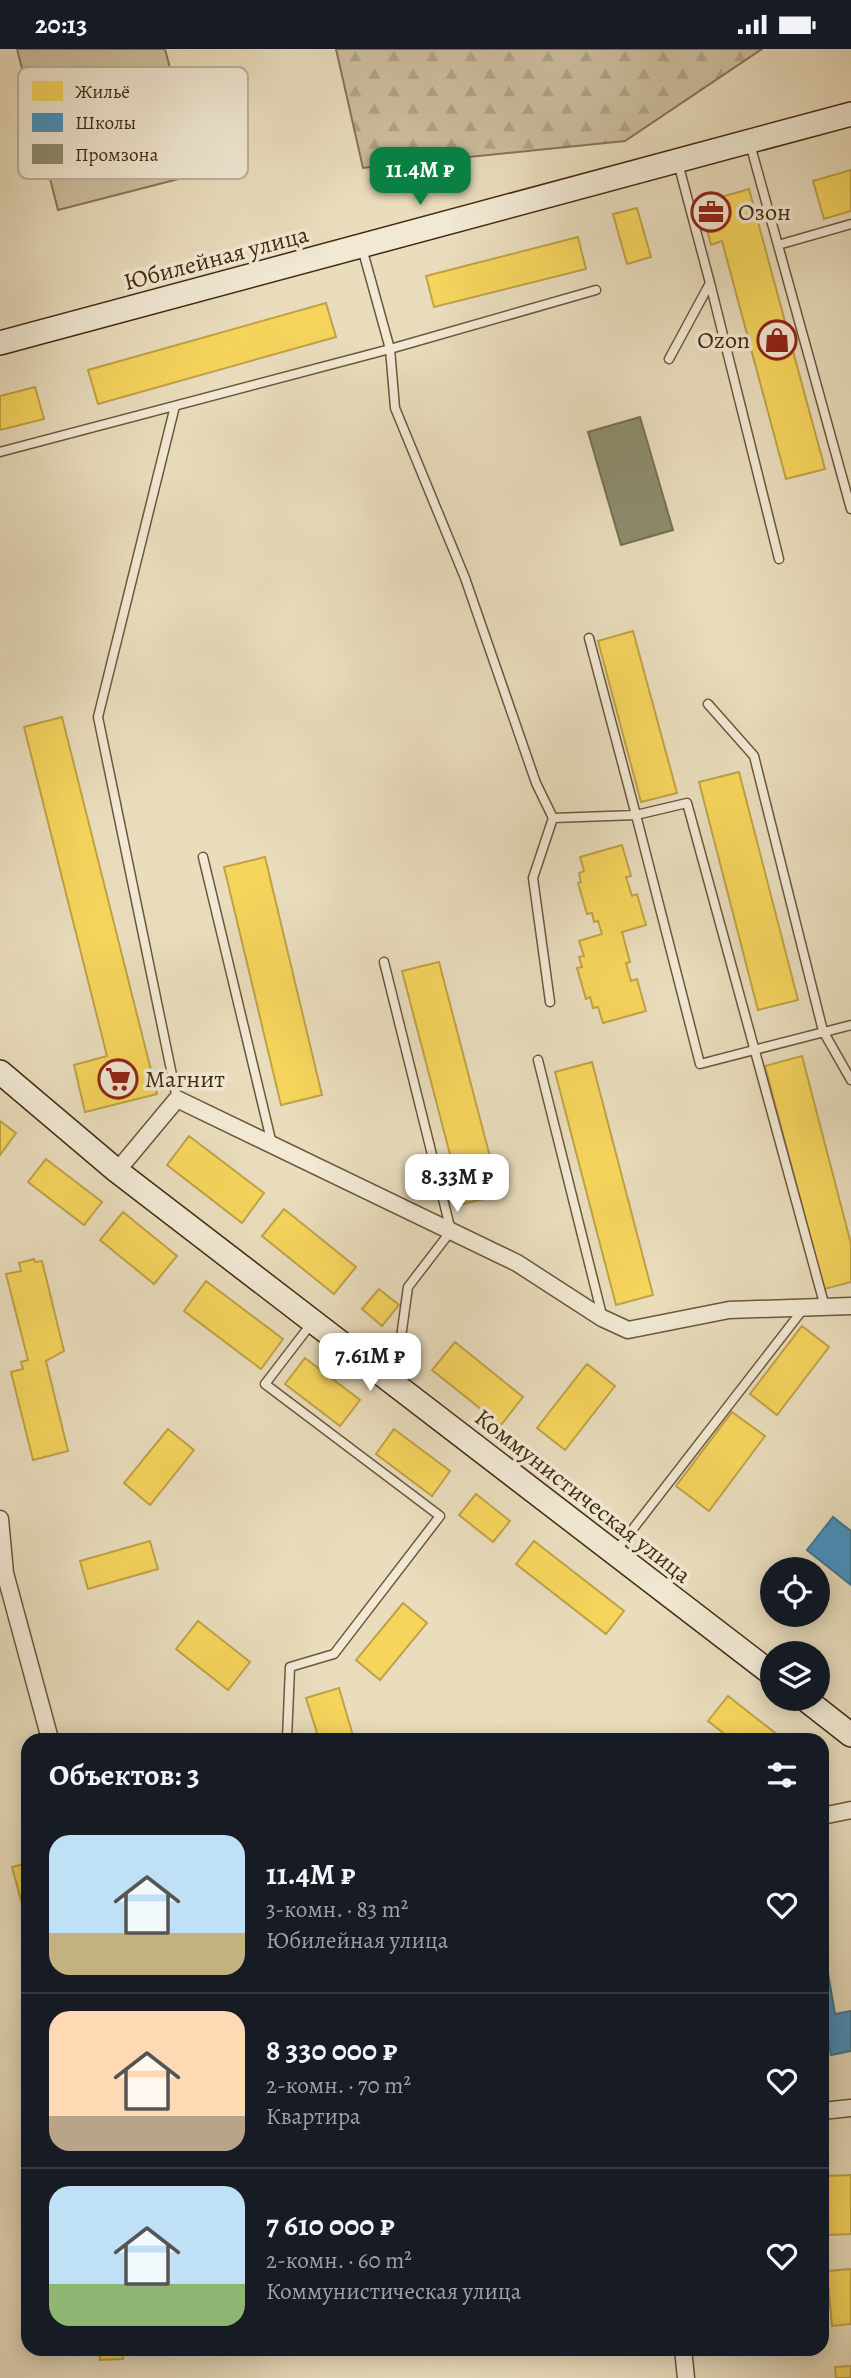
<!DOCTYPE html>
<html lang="ru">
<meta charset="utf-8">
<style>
body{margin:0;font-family:Alegreya,serif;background:#20242c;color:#f1f3f6;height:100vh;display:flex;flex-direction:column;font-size:26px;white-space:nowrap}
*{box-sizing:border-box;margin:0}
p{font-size:23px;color:#9ea1a6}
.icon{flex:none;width:38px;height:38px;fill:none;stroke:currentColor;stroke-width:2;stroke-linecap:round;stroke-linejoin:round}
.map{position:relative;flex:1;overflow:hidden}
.panel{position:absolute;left:21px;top:1684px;width:808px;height:623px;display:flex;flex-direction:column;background:#171b24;border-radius:21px;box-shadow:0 4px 18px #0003}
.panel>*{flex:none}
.controls{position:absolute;left:760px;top:1508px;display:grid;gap:14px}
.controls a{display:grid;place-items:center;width:70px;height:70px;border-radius:50%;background:#171b24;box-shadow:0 4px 18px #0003;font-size:35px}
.price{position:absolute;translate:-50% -60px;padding:0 16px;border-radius:14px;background:#fff;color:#222;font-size:23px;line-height:46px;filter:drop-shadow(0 2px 4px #0008)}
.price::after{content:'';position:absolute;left:50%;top:42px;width:21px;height:16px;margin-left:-10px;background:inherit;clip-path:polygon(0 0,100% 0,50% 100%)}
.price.active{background:#0b8043;color:#fff}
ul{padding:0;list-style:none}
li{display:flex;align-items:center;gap:21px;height:175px;padding:0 28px}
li+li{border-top:2px solid #363941}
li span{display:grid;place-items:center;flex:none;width:196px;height:140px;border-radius:21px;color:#555}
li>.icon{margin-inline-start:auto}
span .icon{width:84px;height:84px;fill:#fffc;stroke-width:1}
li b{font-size:30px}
h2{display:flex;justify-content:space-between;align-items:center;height:84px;padding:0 28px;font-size:30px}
.status{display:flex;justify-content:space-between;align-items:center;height:49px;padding:0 35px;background:#171b24;direction:ltr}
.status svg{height:19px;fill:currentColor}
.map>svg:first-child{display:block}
.grass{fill:#cdbfa0;stroke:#887458;stroke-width:2}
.forest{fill:url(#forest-firs);stroke:#887458;stroke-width:2}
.homes{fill:#f6d55c;stroke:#c1a246;stroke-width:2}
.schools{fill:#4393c3;stroke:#43748e;stroke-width:2}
.industry{fill:#8c8c6e;stroke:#766f52;stroke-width:2}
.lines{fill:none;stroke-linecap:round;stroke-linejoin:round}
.lane-casing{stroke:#6d573c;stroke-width:11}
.street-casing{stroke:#6d573c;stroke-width:19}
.secondary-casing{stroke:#442a11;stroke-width:26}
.lane{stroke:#f1e9d4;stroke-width:8}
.street{stroke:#f1e9d4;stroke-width:16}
.secondary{stroke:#f1e9d4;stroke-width:23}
.labels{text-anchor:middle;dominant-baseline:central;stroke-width:7;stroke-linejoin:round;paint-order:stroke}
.poi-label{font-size:24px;fill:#442a11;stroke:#f1e9d4;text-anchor:start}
.street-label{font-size:24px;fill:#442a11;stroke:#f1e9d4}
.key{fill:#f1e9d4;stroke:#bdb09a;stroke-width:2}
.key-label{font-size:19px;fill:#442a11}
</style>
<div class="status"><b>20:13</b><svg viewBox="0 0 49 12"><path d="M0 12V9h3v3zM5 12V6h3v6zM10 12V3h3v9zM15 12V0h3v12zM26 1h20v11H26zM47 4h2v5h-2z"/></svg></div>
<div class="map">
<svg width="851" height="2329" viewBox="0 0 851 2329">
<defs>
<pattern id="forest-firs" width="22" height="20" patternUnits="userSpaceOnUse" patternTransform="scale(1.75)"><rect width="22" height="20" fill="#cdbfa0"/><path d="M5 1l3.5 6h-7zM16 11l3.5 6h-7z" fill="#b1a489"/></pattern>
</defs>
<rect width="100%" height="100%" fill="#e9ddbd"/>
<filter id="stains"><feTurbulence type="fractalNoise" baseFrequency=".00286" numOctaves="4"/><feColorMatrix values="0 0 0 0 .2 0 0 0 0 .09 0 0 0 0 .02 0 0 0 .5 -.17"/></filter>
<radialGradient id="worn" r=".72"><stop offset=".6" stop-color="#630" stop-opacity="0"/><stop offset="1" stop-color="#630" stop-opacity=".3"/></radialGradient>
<!-- grass -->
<path class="grass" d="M17,0H165L198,125L58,161Z"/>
<!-- forest -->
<path class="forest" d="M336,0H762L625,92L363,119Z"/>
<!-- homes -->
<path class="homes" d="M851,121V162L824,170L813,132Z
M749,140L825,420L786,430L722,192L711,196L700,154Z
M637,159L651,208L627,215L613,165Z
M578,188L586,220L434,258L426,227Z
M326,254L336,288L98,355L88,321Z
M35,338L44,370L0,381V347Z
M633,582L677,744L641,753L598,592Z
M62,668L157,1045L85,1063L74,1016L107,1007L24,678Z
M739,723L798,951L758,961L699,733Z
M622,796L631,827L626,828L632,847L637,845L646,876L622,883L630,913L626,914L631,932L637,930L646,962L603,974L598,958L593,959L590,948L586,950L577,919L582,918L579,908L584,907L579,892L602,885L598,872L594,873L592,864L587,865L578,834L581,833L579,824L584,822L580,808Z
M265,808L322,1046L281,1056L224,818Z
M439,913L500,1146L463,1155L402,922Z
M802,1007L851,1195V1233L824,1240L765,1017Z
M592,1013L653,1246L616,1256L555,1023Z
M0,1072L16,1084L0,1106Z
M189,1087L264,1144L242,1174L167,1116Z
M46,1110L102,1153L84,1176L28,1133Z
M284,1160L356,1218L334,1245L262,1187Z
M123,1163L177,1207L154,1235L100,1191Z
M34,1210L35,1213L42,1212L64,1302L46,1312L68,1402L33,1411L11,1323L23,1320L21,1313L28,1311L6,1225L21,1222L19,1214Z
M206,1232L283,1290L261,1320L184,1262Z
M379,1240L399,1256L382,1277L362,1260Z
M802,1277L829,1298L777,1366L750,1345Z
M455,1293L523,1348L501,1376L432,1321Z
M305,1309L360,1351L340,1377L285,1335Z
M587,1315L615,1337L565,1401L537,1379Z
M732,1363L765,1387L709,1462L676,1437Z
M168,1380L194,1401L150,1456L124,1434Z
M394,1380L450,1422L432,1447L376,1405Z
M476,1445L510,1472L493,1493L459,1466Z
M150,1492L158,1520L88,1540L80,1512Z
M534,1492L624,1562L606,1585L516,1515Z
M403,1554L427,1574L380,1631L356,1611Z
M198,1572L250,1613L228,1641L176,1600Z
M339,1639L354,1690H319L306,1649Z
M728,1647L783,1690H731L708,1672Z
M28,1814V1877L12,1818Z
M851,2126V2185L828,2186L825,2127Z
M851,2220V2275L832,2277L827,2222Z
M99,2300H122L123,2310L100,2311Z
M172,2300H195V2305L172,2306Z
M851,2317V2329H836L835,2318Z"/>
<!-- schools -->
<path class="schools" d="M833,1468L851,1482V1536L807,1501Z
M822,1924H828L835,1965L851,1962V2002L831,2006L827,1986L822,1987Z"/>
<!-- industry -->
<path class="industry" d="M640,368L673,481L621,496L588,383Z"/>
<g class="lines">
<!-- lane casing -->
<g class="lane-casing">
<path id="lane" d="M750,95L851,460
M778,196L851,175
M362,199L390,300L596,241
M710,234L779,510
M669,310L710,234L678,114
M175,357L98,668L177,1050
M0,403L390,300L395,359L465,529L536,734L553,769L533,829L550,953
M589,589L636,766L687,754L825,1258
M708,655L754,707L823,982L851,1031
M553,769L636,766L700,1015L851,976
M203,808L272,1095
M384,913L451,1182L408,1238L395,1331
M538,1011L602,1266
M615,1503L804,1259
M287,1690L290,1618L334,1605L440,1467L265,1335L311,1275"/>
</g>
<!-- street casing -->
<g class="street-casing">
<path id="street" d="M117,1122L177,1050L517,1214L602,1269L628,1281L729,1261L851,1257
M0,1470L5,1524L50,1690
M822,1767L851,1761
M822,2062L851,2059
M683,2300L686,2329"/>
</g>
<!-- secondary casing -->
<g class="secondary-casing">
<path id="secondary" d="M0,294L851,65
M0,1023L117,1122L772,1625
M805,1650L851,1686"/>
</g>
<!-- lane -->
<use href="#lane" class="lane"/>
<!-- street -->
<use href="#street" class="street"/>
<!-- secondary -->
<use href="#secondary" class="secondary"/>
</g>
<!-- icons -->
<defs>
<g id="office-ring" transform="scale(2.0125)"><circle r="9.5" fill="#f1e9d4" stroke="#8f2418" stroke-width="1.5"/><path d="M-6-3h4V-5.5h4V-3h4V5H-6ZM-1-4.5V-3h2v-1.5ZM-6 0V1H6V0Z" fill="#8f2418"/></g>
<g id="shop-ring" transform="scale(2.0125)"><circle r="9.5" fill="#f1e9d4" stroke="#8f2418" stroke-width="1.5"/><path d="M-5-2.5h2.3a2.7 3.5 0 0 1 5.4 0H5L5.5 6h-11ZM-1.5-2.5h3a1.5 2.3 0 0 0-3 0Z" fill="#8f2418"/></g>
<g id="supermarket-ring" transform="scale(2.0125)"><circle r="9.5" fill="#f1e9d4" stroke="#8f2418" stroke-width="1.5"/><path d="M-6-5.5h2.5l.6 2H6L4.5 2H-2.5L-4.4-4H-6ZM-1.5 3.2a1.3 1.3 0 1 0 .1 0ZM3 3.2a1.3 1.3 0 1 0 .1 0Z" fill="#8f2418"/></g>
</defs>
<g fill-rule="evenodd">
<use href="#office-ring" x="711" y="163"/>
<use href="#shop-ring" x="777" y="291"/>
<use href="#supermarket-ring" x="118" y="1030"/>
</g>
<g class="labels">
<!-- poi labels -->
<g class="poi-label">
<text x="738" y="163">Озон</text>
<text x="750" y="291" text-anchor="end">Ozon</text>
<text x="145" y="1030">Магнит</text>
</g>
<!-- street labels -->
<g class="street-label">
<text transform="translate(216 209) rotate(-15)">Юбилейная улица</text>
<text transform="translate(583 1447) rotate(38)">Коммунистическая улица</text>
</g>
</g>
<!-- legend -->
<rect x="18" y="18" width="230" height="112" rx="10" class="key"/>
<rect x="32" y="32" width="31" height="20" fill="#f6d55c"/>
<rect x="32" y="64" width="31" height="19" fill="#4393c3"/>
<rect x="32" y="95" width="31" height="20" fill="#8c8c6e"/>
<g class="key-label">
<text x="75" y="49">Жильё</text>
<text x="75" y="80">Школы</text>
<text x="75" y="112">Промзона</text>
</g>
<rect width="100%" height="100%" filter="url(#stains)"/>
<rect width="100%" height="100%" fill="url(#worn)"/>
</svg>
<div class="controls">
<a><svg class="icon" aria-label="locate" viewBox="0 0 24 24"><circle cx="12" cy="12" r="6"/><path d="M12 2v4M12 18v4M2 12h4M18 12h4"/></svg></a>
<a><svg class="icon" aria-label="layers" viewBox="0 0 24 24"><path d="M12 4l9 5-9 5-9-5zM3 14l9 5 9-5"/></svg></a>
</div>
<b class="price active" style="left:420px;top:158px">11.4M ₽</b>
<b class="price" style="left:457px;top:1165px">8.33M ₽</b>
<b class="price" style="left:370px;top:1344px">7.61M ₽</b>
<section class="panel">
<h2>Объектов: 3<svg class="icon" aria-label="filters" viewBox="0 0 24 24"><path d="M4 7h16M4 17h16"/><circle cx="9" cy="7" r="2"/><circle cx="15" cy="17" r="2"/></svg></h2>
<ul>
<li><span style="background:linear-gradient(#bfe0f5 70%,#c2b280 0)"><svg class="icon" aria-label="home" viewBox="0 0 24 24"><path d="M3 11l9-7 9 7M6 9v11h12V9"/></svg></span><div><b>11.4M ₽</b><p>3-комн. · 83 m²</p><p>Юбилейная улица</p></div><svg class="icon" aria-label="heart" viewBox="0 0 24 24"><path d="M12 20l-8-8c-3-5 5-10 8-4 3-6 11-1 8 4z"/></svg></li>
<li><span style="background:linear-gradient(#ffd9b3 75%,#b9a48a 0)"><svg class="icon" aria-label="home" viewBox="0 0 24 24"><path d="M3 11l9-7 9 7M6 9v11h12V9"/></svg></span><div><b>8 330 000 ₽</b><p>2-комн. · 70 m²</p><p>Квартира</p></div><svg class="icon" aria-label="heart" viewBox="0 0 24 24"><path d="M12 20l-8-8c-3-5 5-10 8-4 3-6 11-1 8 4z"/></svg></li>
<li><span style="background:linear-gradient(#bfe0f5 70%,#8fb573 0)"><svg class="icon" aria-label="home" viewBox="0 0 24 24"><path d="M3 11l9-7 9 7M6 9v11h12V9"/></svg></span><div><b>7 610 000 ₽</b><p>2-комн. · 60 m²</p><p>Коммунистическая улица</p></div><svg class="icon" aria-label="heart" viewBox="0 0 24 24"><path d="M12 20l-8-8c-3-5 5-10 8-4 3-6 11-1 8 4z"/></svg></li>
</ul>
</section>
</div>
